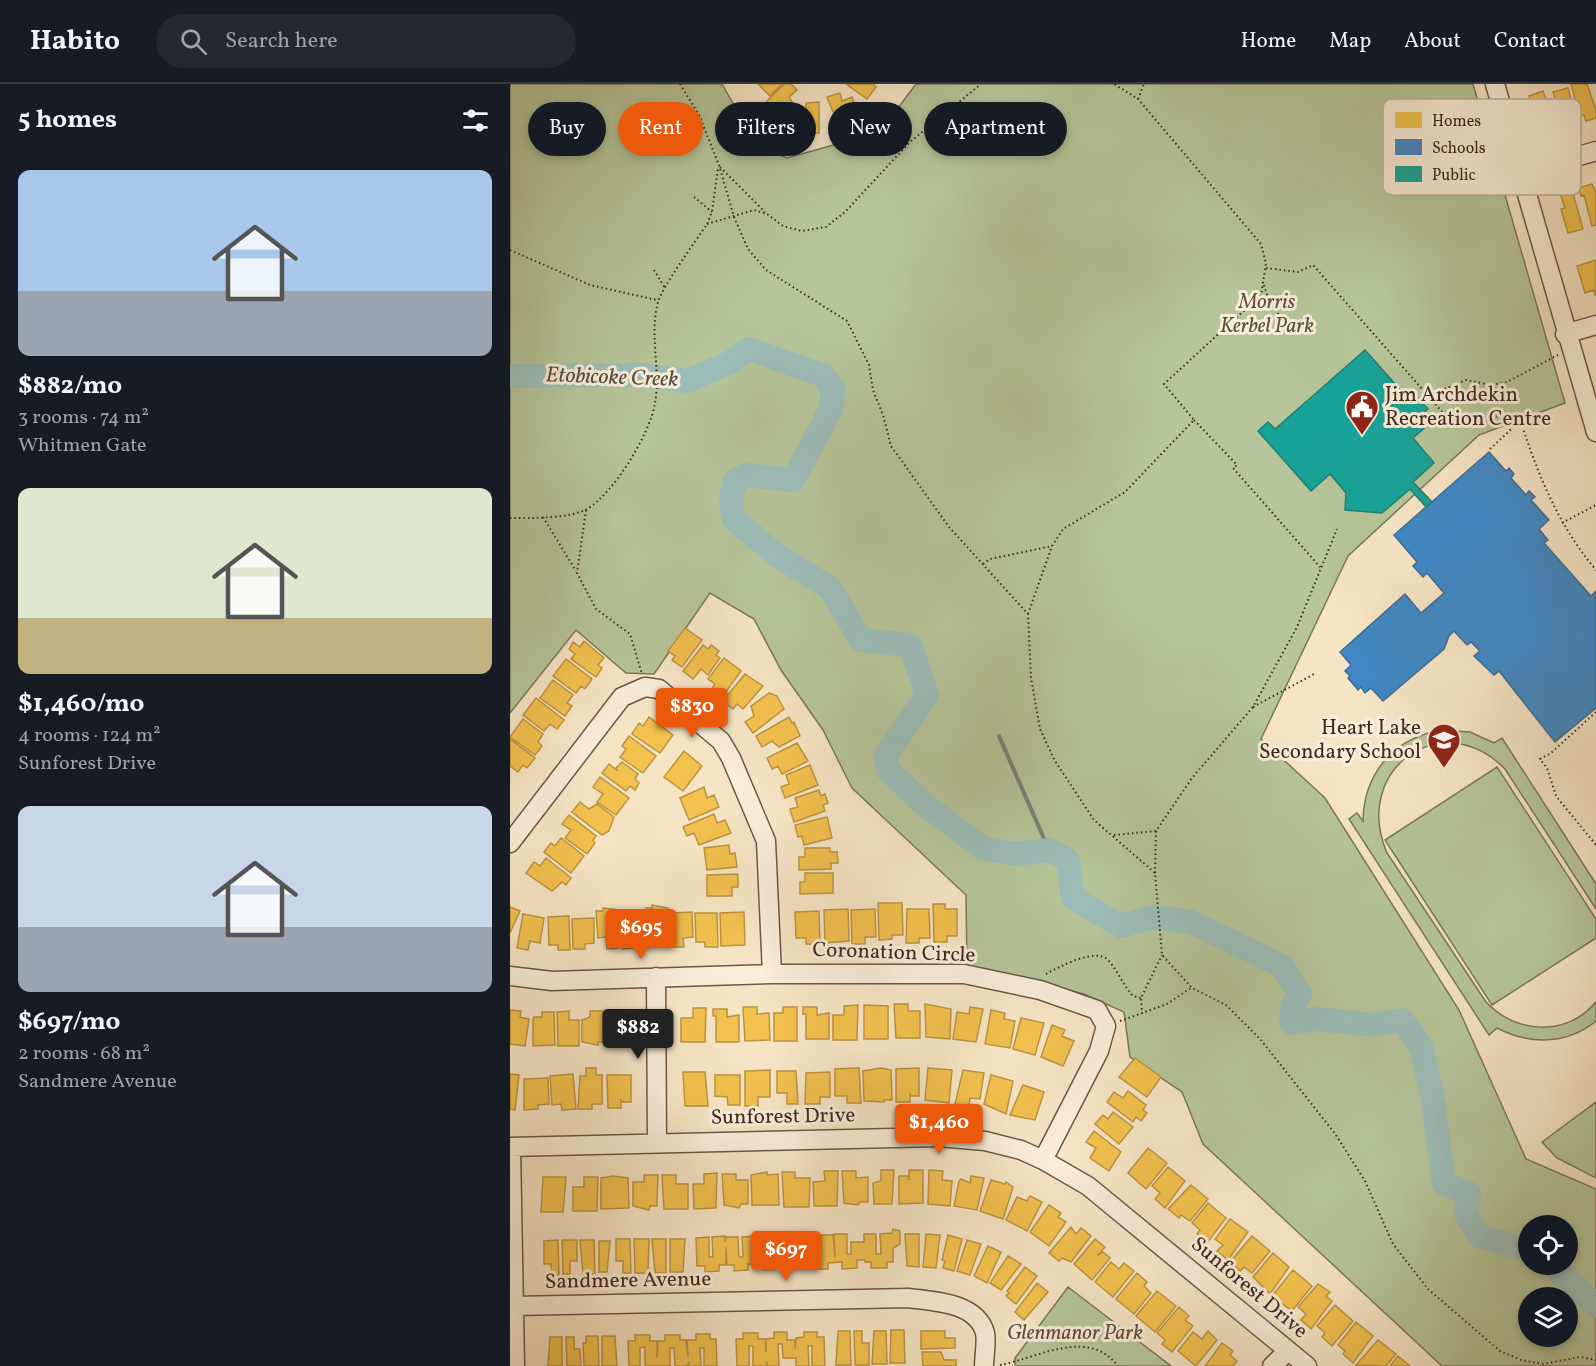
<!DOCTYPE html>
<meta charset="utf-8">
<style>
body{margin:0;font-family:Vollkorn,serif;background:#242831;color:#f1f3f6;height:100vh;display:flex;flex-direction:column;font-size:22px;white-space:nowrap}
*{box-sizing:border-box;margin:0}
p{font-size:20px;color:#9ea1a6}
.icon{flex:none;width:33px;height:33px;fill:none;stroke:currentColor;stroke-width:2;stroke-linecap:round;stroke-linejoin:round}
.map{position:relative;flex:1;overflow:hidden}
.details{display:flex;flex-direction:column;background:#171b24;width:510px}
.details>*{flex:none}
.banner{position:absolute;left:18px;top:18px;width:570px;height:54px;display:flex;gap:12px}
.tools{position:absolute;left:1008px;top:1131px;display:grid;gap:12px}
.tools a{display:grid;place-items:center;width:60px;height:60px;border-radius:50%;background:#171b24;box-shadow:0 3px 9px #0003;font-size:30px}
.price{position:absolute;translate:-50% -51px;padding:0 14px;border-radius:6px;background:#ea580c;color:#fff;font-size:20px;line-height:39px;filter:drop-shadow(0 2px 3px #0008)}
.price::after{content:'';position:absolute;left:50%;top:36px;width:18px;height:14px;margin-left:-9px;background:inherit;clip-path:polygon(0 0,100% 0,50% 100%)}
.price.selected{background:#222;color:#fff}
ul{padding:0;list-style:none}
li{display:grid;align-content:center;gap:12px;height:318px;padding:0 18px}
li span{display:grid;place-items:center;height:186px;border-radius:12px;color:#555}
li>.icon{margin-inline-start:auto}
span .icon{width:108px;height:108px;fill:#fffc;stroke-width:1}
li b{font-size:26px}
h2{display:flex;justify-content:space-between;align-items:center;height:72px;padding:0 18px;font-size:26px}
.tag{padding:0 21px;border-radius:27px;background:#171b24;box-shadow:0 3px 9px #0003;font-size:21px;line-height:54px}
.tag.selected{background:#ea580c;color:#fff}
header{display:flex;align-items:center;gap:36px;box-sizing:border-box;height:84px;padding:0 30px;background:#171b24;border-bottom:2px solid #363941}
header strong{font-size:28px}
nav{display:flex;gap:33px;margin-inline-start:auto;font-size:21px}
.search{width:420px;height:54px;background:#242831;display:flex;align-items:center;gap:15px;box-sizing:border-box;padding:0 21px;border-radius:33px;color:#9ea1a6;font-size:22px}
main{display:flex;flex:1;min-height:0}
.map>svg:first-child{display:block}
.green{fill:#b6c69a;stroke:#7a775c;stroke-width:1.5;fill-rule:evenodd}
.homes{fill:#f2c14e;stroke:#bc9340;stroke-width:1.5}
.schools{fill:#3f88c5;stroke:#3f6b93;stroke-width:1.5}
.public{fill:#17a398;stroke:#237e73;stroke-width:1.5}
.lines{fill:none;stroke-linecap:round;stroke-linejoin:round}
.stream{stroke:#77827c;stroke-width:4}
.river{stroke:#9dbeba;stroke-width:24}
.minor-casing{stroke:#6d5748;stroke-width:21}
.path{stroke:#3f281e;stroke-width:2;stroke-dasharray:1.5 3;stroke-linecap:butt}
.minor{stroke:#f9eed9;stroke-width:18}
.labels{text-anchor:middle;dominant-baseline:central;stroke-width:6;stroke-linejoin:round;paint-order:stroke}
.park-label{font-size:21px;font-style:italic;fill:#5d503d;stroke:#f9eed9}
.poi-label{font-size:21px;fill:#3f281e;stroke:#f9eed9;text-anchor:start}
.street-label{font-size:21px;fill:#3f281e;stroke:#f9eed9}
.water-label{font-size:22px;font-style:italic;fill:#564e45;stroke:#f9eed9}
.key{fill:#f9eed9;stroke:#c1b3a1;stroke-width:1.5}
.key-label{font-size:16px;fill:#3f281e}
</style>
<header>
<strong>Habito</strong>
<div class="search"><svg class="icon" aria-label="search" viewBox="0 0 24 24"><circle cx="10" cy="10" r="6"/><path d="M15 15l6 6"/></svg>Search here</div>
<nav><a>Home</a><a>Map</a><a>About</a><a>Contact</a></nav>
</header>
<main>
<section class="details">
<h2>5 homes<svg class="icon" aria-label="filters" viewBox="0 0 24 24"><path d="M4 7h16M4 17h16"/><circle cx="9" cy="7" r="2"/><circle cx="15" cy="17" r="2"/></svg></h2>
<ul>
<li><span style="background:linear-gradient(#a9c7e8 65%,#9aa5b1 0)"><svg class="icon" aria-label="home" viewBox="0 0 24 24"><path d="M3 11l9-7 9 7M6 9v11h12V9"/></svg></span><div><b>$882/mo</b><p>3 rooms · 74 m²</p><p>Whitmen Gate</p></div></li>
<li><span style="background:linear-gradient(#dfe7d0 70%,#c2b280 0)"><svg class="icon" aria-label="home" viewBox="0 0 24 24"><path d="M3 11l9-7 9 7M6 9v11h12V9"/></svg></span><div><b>$1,460/mo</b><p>4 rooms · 124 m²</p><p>Sunforest Drive</p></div></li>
<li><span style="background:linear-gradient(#c9d6e8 65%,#9aa5b1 0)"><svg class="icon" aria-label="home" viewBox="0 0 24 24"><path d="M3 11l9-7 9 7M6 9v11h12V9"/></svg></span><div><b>$697/mo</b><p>2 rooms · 68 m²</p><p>Sandmere Avenue</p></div></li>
</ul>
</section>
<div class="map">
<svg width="1086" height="1282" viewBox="0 0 1086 1282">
<rect width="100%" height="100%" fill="#f6e5c5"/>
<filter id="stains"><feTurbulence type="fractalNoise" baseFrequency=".00333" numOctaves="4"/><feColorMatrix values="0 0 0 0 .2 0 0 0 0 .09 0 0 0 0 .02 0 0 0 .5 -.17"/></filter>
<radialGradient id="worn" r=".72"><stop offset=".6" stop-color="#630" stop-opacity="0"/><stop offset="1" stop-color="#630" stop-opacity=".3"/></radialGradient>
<!-- green -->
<path class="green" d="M0,0H212L247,62L277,74L370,48L406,0H963L1055,319L969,351L838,472L751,655L815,714L949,926L1016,1075L1086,1105V1282H932L693,1060L672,1008L620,973L614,928L574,910L457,882L456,811L342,704L313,646L271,586L244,535L200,509L144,590L116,589L66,546L0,629ZM1018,1142H1058V1180H1018ZM1018,1214H1058V1252H1018Z
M933,646L960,648L984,659L992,654L1086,800V825L995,685C932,621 841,685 877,769L976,918C1007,950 1056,953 1086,918V937C1056,961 1020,961 987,944L979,951L839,735L847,729L853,737C854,688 885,653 933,646Z
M987,683L1086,835V854L982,921L875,756Z
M1086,1018V1094L1047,1074L1032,1058Z
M558,1203L661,1282H505V1274Z"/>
<!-- homes -->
<path class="homes" d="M248,0H272L260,12Z
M274,0H281L287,6L279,13L285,23L273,36L256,18Z
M336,0H363L366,3L357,15Z
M1061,0H1077L1086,26V34L1076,37L1074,31L1070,32Z
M1058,4L1065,29L1062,30L1065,39L1053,43L1043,8Z
M1033,7L1047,45L1034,49L1032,43L1028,44L1019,12Z
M330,9L332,17L342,13L350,35L329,42L317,13Z
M309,18V49L287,50L286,27L296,26V19Z
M1082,100L1086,109V141L1082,142L1074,111L1071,112L1069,104Z
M1062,106L1073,145L1058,149L1051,125L1055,124L1050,109Z
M1086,176V211H1085L1084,206L1075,209L1067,182Z
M175,544L192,556L172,583L162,576L165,572L158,567Z
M74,557L94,574L88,581L92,584L86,593L61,575L65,570L59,565L63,558L70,563Z
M193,561L198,565L201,561L209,567L206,571L210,574L198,591L191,585L183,595L173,587Z
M214,574L231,587L210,616L200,608L205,600L198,595Z
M56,575L82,595L75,605L71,602L66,609L43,592Z
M235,590L253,602L233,625L227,620L223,625L213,617Z
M43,596L63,611L57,619L62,622L55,632L30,614Z
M259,609L267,612L274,625L243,649L235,638L244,632L241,622Z
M26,614L54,636L47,645L40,640L34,647L13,631Z
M139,633L163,651L150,669L122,650L129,639L133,642Z
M279,633L282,639L284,638L290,652L269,663L262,657L252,663L246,652Z
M13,635L33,650L28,658L32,662L25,671L0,653Z
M119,652L146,672L133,689L110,673L116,665L112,662Z
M0,655L25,674L17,684L13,681L8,688L0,682Z
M287,659L298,677L272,690L268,682L262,685L257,674Z
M174,667L192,682L173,707L154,693Z
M112,678L128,690L125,695L129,699L125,706L120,702L116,707L92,689L99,680L108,687L106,684Z
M300,681L308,701L275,714L271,703L279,700L276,691Z
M90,693L119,714L106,731L87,718L93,710L83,703Z
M194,703L197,714L204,711L209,723L179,736L170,714Z
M309,706L311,712L315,710L318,719L313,721L315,727L284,738L280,725L288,723L285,714Z
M70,718L79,725L87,720L104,733L99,747L92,751L62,728Z
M204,730L207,739L215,736L221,749L189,761L184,749L177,752L173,743Z
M59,731L86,752L83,756L85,759L77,770L55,754L61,746L52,740Z
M317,733L322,754L294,761L292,752L288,753L285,741Z
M51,754L74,772L61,789L34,768L41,759L45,762Z
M219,761L220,770L225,769L227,783L197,786L194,764Z
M295,764H320V768H327L328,779H321V785L289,786V773H295Z
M36,774L61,794L56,801L52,798L42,807L16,789L24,778L30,782Z
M295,789H323V809L290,810V798H295Z
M228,790V803H222V812H197V791Z
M368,819H392L393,851H382V855L369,856Z
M423,820H435V825H447V852H437V858H424Z
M142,821L158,824V850H149V862H136V824H142Z
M0,823L10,827L0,849Z
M93,824L108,826L109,864L97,865L96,853L88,854L86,827H93Z
M338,825L339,857L315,859L314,826Z
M365,825L366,853H355V860H342L341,826Z
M397,825H419L420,854H409V859H396Z
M118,827H133L134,856L124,857V864L112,865V831H118Z
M309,827L310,860H296V854H286L285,828Z
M182,828L183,853L173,854L174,863H162L161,829Z
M234,828L235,861L211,862L210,829Z
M185,829H207L208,863H195V858H186Z
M13,830L34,834L30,859L20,857L18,866L7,864Z
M59,832L60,866H48V861H39L38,833Z
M84,834V859L75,860V865H63L62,835Z
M384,920H398V927H410V954H386Z
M415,920L441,925L440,955L416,953Z
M348,921L347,956H323V931H334V922Z
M354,921L378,922V955H354Z
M233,923H247V930L259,929L260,956L235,957Z
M273,923H287V957H264V929H273Z
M293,923H307V931L319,929V955H296V930H293Z
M460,923L473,925L466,958L443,955L447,928L459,930Z
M183,924H196L195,958H171V934H183Z
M203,925H217V933L229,931V958H206V932H203Z
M0,926L11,927L10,933L19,935L15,962L0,960Z
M95,926L120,927L121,959L97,960Z
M481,926L495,929L494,935L505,937L500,964L475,960Z
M59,927V936H69V962H48L47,928Z
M80,927H93L94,958H88V961L72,958V936L80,933Z
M32,928H44L45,961L23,962V936L24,933H32Z
M511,934L534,939L525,971L503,965Z
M542,941L555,946L552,952L564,957L553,982L531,973Z
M625,974L651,993L637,1013L609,993Z
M76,984H86V991H92V1020H82V1025H68L70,992H76Z
M349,984L351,1019H337V1012H325V985Z
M371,984L381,986L382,1016H374V1018L354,1017L353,987Z
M409,984V1012H401L400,1009V1018H386V985Z
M418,984L442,986L439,1019L415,1016Z
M260,986V1013H248V1022H235V987Z
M453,986L474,989L470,1015L460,1014L459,1022L445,1020Z
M267,987H286L288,1020H277V1009H267Z
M173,988H195L198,1022H175Z
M320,988V1013H310V1020H295L296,989Z
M0,990L9,991L5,1026L0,1025Z
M63,990L66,1025L52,1026L51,1020L42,1021L40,992Z
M97,991H121V1018H112L111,1015V1024H98Z
M205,991H230V1021H218L217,1013L205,1012Z
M481,991L503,997L496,1030L474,1020Z
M38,994L39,1020L28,1021V1025L14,1026V995Z
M513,1001L534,1008L525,1036L500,1031Z
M618,1007L636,1021L633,1026L637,1029L631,1037L626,1033L623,1038L597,1018L604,1008L613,1014Z
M603,1028L623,1043L609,1060L585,1040L593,1031L598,1035Z
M584,1047L611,1068L599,1087L580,1074L586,1064L576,1058Z
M638,1064L657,1079L636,1105L618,1089Z
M658,1083L675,1097L655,1124L645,1115L650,1109L642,1102Z
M371,1086H384L382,1120H364L363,1099L371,1097Z
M399,1086H413V1119L389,1120V1092H398L399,1096Z
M419,1086L433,1087L432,1096L442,1097L440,1122L418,1120Z
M314,1087H328L327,1122H304L303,1098L315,1097Z
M332,1087H346V1094L358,1093V1118H350L348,1121L334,1119Z
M257,1088V1091L268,1090L269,1121H242L241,1091Z
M272,1088H285V1094H300L299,1123H274Z
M207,1089L206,1124L184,1125L183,1100H194V1090Z
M212,1090H226V1096H238V1120H231L229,1124L214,1121Z
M134,1091H148L147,1122H140L139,1126L123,1122V1098H134Z
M152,1091H166V1100H178V1125H154Z
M103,1092L118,1094L119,1124L91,1125V1094Z
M461,1092L474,1094L467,1126L444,1122L449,1097L451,1095L460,1099Z
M33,1093H56L53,1128H31Z
M74,1093H88L87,1127H63V1103H74Z
M481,1096L495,1100L496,1098L503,1103L493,1135L470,1127Z
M681,1101L698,1115L680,1137L671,1131L669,1134L658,1125Z
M520,1112L532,1118L517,1147L496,1136L507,1113L517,1117Z
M698,1119L716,1134L697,1159L687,1150L690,1146L682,1139Z
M539,1121L551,1129L548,1133L556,1138L539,1162L520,1148Z
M720,1135L738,1148L718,1176L707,1167L713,1161L705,1155Z
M561,1143L566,1150L571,1144L581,1152L561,1178L552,1174L549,1177L539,1169Z
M383,1145L390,1147V1160L383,1164V1178H377V1184H361V1178H355V1176H347V1184L332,1185V1178L318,1179V1185H302V1179H295V1151H306L307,1172H311V1151H323L325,1173L324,1150H337V1170H341V1158H354V1150H366V1170H371L370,1150L382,1149Z
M395,1150H409V1183L397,1182Z
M416,1150L430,1151L426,1184L413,1183Z
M438,1151L452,1155L444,1187L433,1184L435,1177L432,1176Z
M215,1152V1158L216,1153H228L229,1173H233L232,1153L244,1152L246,1158V1152H258L259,1172H263L262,1152H275L276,1180H269V1185L254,1186V1180H247L245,1163L246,1180H238V1186L224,1187V1181H217L216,1163V1181H209V1187L195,1188V1182H187L186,1154L199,1153V1173H203L202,1153Z
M742,1152L760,1167L742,1189L734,1183L730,1187L720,1178Z
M106,1155H120L121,1189H113V1177H106Z
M124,1155H139L138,1189H125Z
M142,1155H156V1189H145Z
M160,1155H175L173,1188H160Z
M585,1155L595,1163L587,1172L593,1168L600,1174L582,1196L564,1180Z
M48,1156L49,1191H42L41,1180H34V1157Z
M52,1156H67V1177H60V1190H53Z
M70,1156H84L85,1190H73Z
M457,1156L471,1160L460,1191L447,1187Z
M89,1157H100L97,1188H89Z
M478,1162L491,1168L477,1199L464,1192Z
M763,1169L779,1183L760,1210L743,1193Z
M498,1172L511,1180L491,1206L480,1199Z
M601,1178L609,1185L614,1179L624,1187L603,1213L585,1198Z
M515,1183L527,1192L506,1220L496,1212L499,1209L497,1207Z
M783,1186L802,1202L782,1227L762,1212Z
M627,1189L637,1198L634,1202L641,1209L624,1230L606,1215Z
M527,1199L538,1208L514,1236L505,1228Z
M808,1200L820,1208L816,1212L822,1217L801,1245L791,1236L796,1230L788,1223Z
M647,1207L666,1222L645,1248L626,1232Z
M825,1221L843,1237L822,1262L812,1253L815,1249L807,1242Z
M669,1223L679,1232L675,1236L683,1242L662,1268L652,1260L655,1256L647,1249Z
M846,1238L863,1252L843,1279L833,1270L835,1267L828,1261Z
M381,1246H394L395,1279H380Z
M328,1247H340L341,1281H326Z
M344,1247H352V1259H359V1281H345Z
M364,1247H376L377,1280H362Z
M411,1247H435V1254H445V1264L411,1265Z
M698,1247L707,1256L686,1282L668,1267L683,1248L692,1255Z
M264,1248H277V1256H285V1265L286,1254L294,1253V1248H307V1253H314L315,1282H302V1262H298L299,1282H286V1274H273L272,1260H268L269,1282H257V1278L256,1282H243V1262H239V1282H227L226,1255H233V1249H248V1255H255L256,1268V1255L264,1254Z
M186,1250H200V1255H206L207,1282H194V1264H190L191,1282H179V1279L177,1282H165L164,1264H160V1282H135V1263L130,1264V1282H119L118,1257H125V1251H140V1257H147V1274L148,1257H155V1251H170V1256H176L178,1273L177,1256H186Z
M76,1252H88L89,1282H74L73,1259H76Z
M92,1252H105L107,1282H92Z
M40,1253H52V1282H38Z
M56,1253H64V1265H70L71,1282H57Z
M868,1256L886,1270L876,1282L846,1281Z
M712,1259L723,1267L720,1271L727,1277L723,1282H695Z
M412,1268H431L434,1276H446V1282H413Z
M888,1272L900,1282H880Z"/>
<!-- schools -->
<path class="schools" d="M979,368L996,387L999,384L1004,390L1001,394L1016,411L1019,407L1025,413L1021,416L1039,436L1029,445L1038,456L1034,459L1081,512L1086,507V624L1045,658L989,587L984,591L964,572L970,567L961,558L957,561L944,547L939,552L934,565L873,617L861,604L855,609L851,603L848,606L838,594L840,592L835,587L841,581L830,568L895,510L911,529L934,509L917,489L913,493L903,482L907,478L884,451Z"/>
<!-- public -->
<path class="public" d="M855,266L901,318L907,313L918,325L909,333L917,342L903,354L924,379L903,398L922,418L916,423L900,405L872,429L835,426L836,409L820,390L801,407L748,347L758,338L765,345Z"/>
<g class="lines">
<!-- stream -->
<path class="stream" d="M489,652L539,766"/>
<!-- river -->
<path class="river" d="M0,292L131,291L177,297L219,279L239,265L312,291L323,304L321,325L283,396L236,391L225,397L221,413L223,434L265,470L320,504L351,556L400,561L417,611L376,672L378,686L415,721L474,765L507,770L539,766L558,776L563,814L611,842L644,833L681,838L772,882L790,910L782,923L781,939L806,935L863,941L892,936L911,962L922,1010L934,1100L959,1109L956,1130L969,1152L1018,1166
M1041,1180L1086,1222"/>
<!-- minor casing -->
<g class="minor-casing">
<path id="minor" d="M985,0L1086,348
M1011,89L1086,67
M1055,250L1086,241
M0,759L112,613L135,603L149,605L211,657L221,674L256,757L262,890
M0,892L42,897L262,890H454L530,906L587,926L596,942L589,967L533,1076
M146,893L147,1058
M0,1063L428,1053L475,1057L511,1066L533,1076L578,1102L797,1282
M1,1063L5,1282
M3,1222L398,1214C422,1217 467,1218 475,1249C477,1258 474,1272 474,1282
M762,1282L778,1267"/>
</g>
<!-- path -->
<path class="path" d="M170,0L189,31L209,81L224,133L238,165L256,186L337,237L359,281L363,306L373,331L381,362L439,443L518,530L521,594L530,645L545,677L584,736L645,789L652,871L682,904L716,921L751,956L826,1051L855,1097L883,1160L918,1205L990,1267L1011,1276L1033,1280L1070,1273L1086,1276
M628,15L634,0
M210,83L255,128
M184,113L202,128
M197,140L244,126L257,130L273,142L292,147L316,143L335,128L400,58L471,0
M0,166L80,201L147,216
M756,184L788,188L803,181L934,330L955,338L1008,329C1026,386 1047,440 1086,486
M144,186L155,204
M754,201L758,214L774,239
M918,312L956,296L981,301L997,298L1048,271
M684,336L727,381L723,384L810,483
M980,365L1010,337
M76,426L67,489L86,525L120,550L132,590
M33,433L66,487
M0,434C20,434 59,435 77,425C104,409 140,350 145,319C151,286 139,250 148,218C152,203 186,157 197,140L202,128L208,84
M1052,439L1086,421
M473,480L480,475L542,462
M518,530L542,462L553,445L615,408L684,336L654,300L751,211L756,180L751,160L628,15L604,0
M743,623L806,589
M1086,628L1041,669L1030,675L1037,684L1046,712L1086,761
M604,751L646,747
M645,789L646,747L682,694L743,623L787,543L827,445
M536,890C549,883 586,863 598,876C608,887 613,901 623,912L631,914
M632,930L631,914L652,871
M610,937L657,920L681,904
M490,1281C528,1274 578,1243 608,1282"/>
<!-- minor -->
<use href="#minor" class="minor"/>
</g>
<!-- icons -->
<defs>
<g id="civic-pin" transform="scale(1.725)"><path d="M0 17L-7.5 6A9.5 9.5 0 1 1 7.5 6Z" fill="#8f2418" stroke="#f9eed9"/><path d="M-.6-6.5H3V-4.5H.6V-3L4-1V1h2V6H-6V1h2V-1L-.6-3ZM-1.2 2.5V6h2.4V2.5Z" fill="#fff"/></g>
<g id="school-pin" transform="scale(1.725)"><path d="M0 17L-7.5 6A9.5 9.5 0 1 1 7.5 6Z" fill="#8f2418" stroke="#f9eed9"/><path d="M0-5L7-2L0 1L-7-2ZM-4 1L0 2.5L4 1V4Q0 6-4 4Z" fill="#fff"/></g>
</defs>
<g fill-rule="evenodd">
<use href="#civic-pin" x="852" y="323"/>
<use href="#school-pin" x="934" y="656"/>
</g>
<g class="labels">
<!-- park labels -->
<g class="park-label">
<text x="757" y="218">Morris<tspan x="757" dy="24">Kerbel Park</tspan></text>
<text x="565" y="1249">Glenmanor Park</text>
</g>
<!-- poi labels -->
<g class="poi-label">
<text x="875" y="311">Jim Archdekin<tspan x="875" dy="24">Recreation Centre</tspan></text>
<text x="911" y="644" text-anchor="end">Heart Lake<tspan x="911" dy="24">Secondary School</tspan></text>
</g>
<!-- street labels -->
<g class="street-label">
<text transform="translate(384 869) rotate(2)">Coronation Circle</text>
<text transform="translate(273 1033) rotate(-1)">Sunforest Drive</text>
<text transform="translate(118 1197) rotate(-1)">Sandmere Avenue</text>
<text transform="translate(739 1204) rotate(40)">Sunforest Drive</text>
</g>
<!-- water labels -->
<g class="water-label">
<text transform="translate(102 294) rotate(2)">Etobicoke Creek</text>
</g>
</g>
<!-- legend -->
<rect x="873" y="15" width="198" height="96" rx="9" class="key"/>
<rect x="885" y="28" width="27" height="16" fill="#f2c14e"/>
<rect x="885" y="55" width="27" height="16" fill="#3f88c5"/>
<rect x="885" y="82" width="27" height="16" fill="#17a398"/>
<g class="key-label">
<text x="922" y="42">Homes</text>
<text x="922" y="69">Schools</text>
<text x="922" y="96">Public</text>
</g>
<rect width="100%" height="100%" filter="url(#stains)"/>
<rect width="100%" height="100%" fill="url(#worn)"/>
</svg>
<div class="tools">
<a><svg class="icon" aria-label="locate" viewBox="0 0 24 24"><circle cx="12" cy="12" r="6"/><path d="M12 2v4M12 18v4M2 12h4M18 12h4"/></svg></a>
<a><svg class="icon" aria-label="layers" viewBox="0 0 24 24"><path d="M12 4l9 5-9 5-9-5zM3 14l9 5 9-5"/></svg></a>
</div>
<b class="price" style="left:182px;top:655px">$830</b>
<b class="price" style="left:131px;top:876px">$695</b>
<b class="price selected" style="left:128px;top:976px">$882</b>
<b class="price" style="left:429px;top:1071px">$1,460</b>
<b class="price" style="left:276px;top:1198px">$697</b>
<div class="banner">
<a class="tag">Buy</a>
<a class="tag selected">Rent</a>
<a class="tag">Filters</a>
<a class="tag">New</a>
<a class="tag">Apartment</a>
</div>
</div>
</main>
